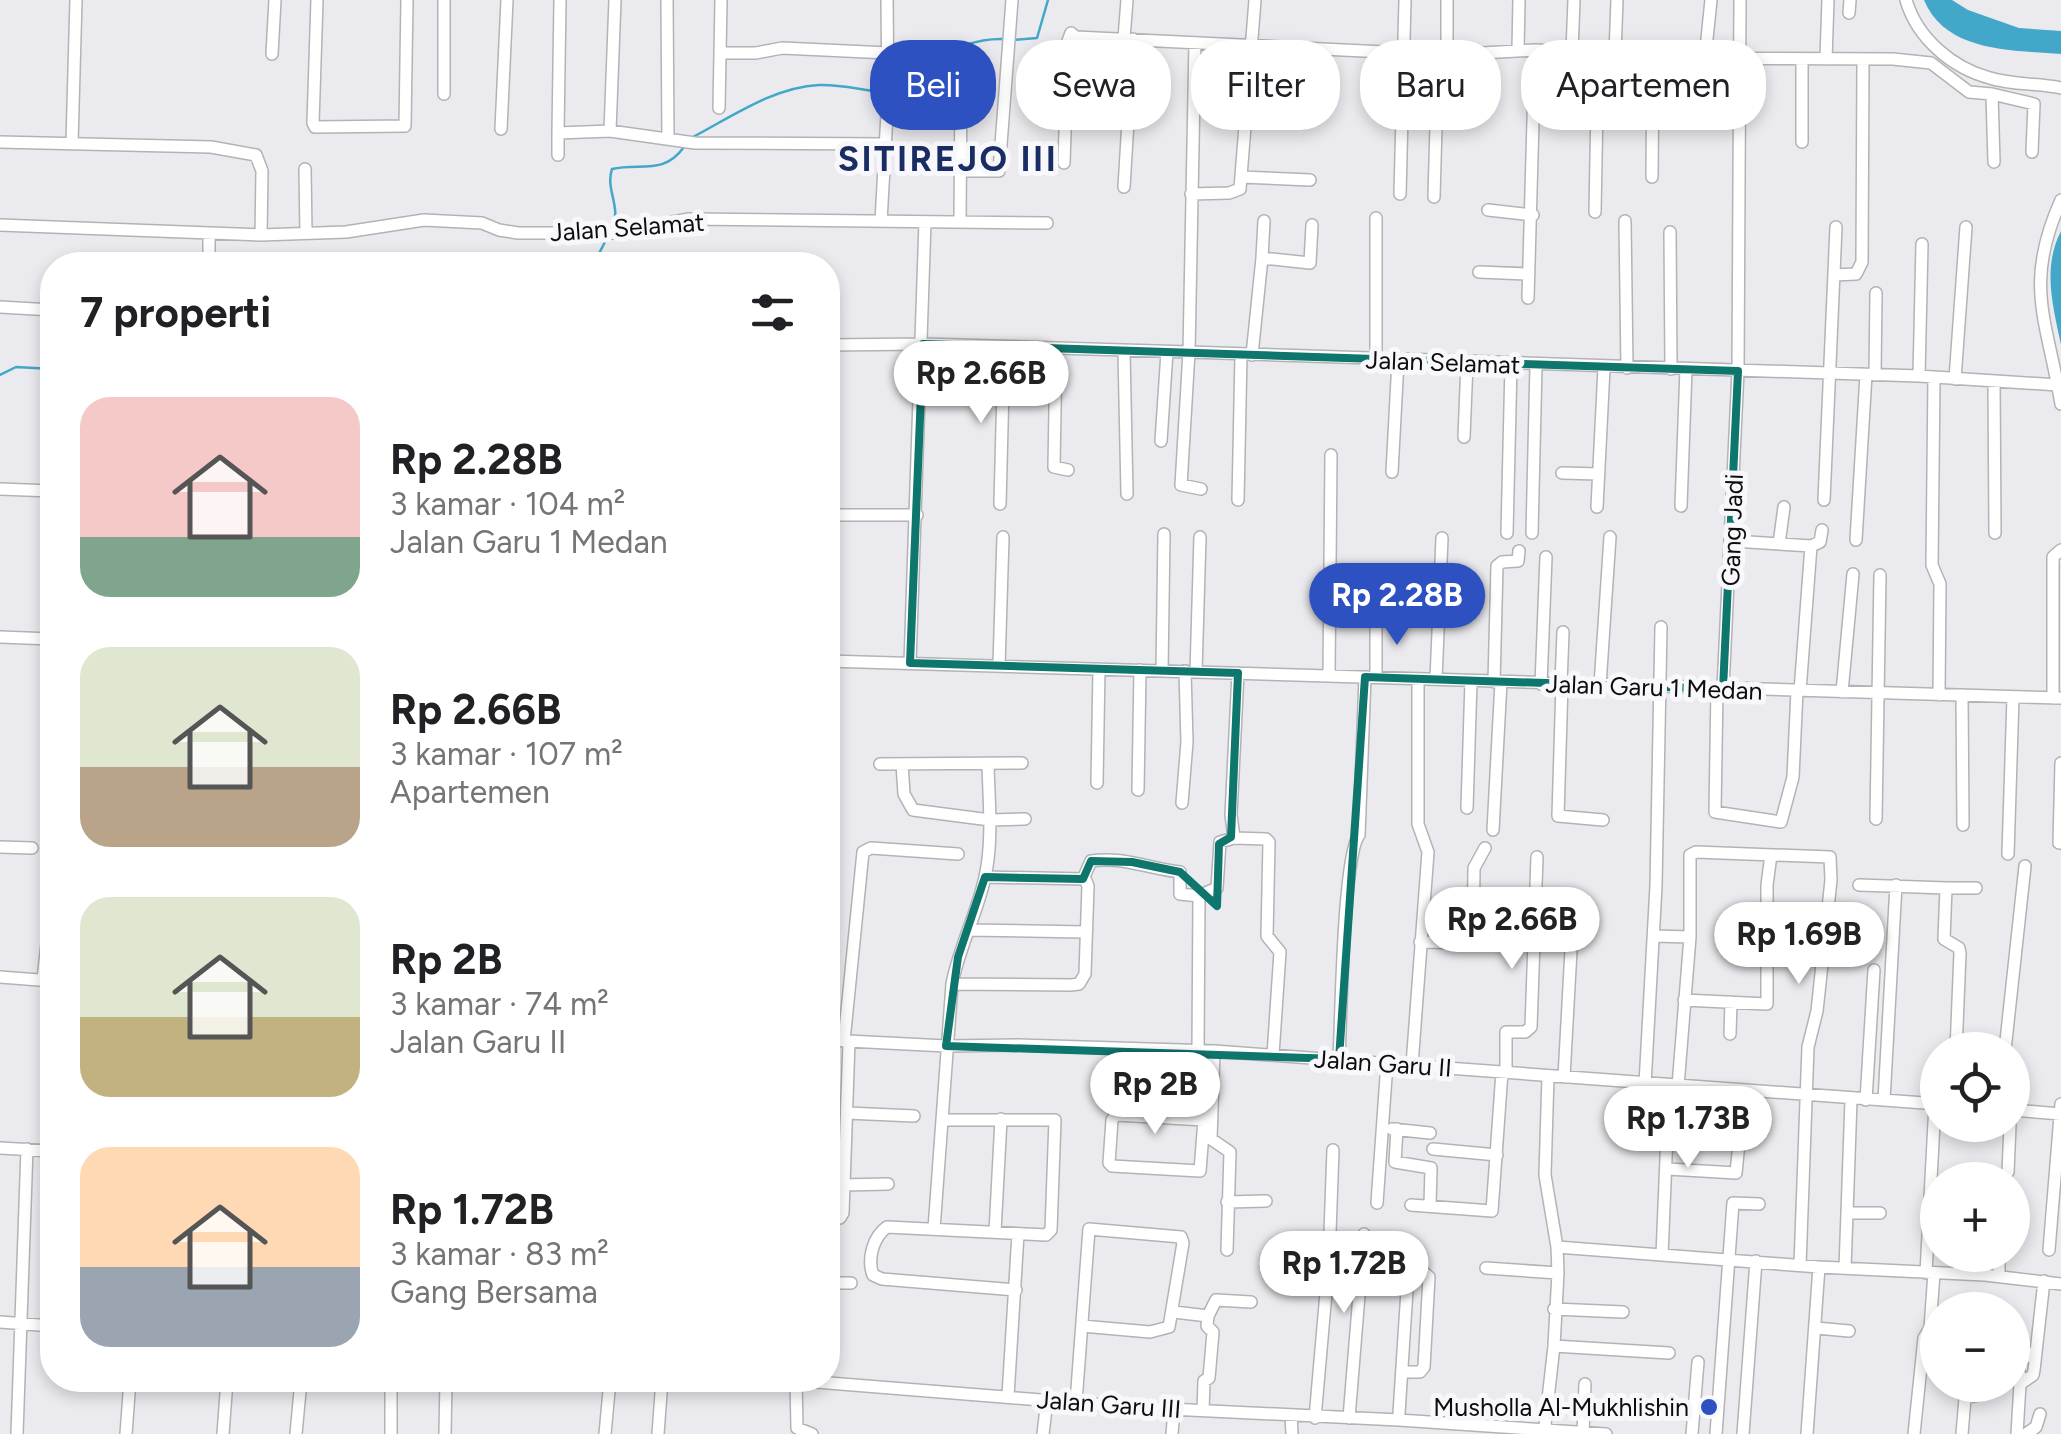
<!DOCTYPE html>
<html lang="id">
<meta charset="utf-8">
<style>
body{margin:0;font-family:Figtree,sans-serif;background:#f2f2f2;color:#202124;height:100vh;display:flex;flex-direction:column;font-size:38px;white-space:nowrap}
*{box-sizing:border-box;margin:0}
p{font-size:32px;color:#757577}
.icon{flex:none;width:55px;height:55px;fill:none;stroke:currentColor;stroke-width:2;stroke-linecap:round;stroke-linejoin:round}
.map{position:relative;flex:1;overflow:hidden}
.drawer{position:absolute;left:40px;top:252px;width:800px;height:1140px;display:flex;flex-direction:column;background:#fff;border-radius:40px;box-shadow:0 5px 15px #0003}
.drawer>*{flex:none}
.top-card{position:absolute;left:870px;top:40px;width:950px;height:90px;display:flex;gap:20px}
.fabs{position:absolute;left:1920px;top:1032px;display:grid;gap:20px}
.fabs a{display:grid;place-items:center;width:110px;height:110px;border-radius:50%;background:#fff;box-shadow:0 5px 15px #0003;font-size:50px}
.price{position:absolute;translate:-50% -85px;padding:0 22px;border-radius:35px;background:#fff;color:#222;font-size:32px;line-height:65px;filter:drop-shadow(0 2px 5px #0008)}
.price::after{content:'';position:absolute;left:50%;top:60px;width:30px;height:22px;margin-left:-15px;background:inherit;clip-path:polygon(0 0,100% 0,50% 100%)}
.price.current{background:#2d51c1;color:#fff}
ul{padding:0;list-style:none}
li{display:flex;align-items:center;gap:30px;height:250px;padding:0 40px}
li span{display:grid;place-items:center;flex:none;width:280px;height:200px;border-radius:30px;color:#555}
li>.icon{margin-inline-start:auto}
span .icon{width:120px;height:120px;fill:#fffc;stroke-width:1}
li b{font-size:42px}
h2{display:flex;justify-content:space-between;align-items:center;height:120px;padding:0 40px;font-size:42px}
.tag{padding:0 35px;border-radius:40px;background:#fff;box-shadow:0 5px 15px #0003;font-size:35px;line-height:90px}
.tag.current{background:#2d51c1;color:#fff}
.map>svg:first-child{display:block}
.water{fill:#42a7c8}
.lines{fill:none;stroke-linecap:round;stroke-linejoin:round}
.stream{stroke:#42a7c8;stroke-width:2.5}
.minor-casing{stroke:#b3b3b6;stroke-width:14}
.minor{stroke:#fff;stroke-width:11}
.marked{fill:none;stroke:#0f766e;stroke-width:8;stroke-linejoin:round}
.poi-dot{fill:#2d51c1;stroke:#f8f8fc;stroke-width:4}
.labels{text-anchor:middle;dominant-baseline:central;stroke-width:10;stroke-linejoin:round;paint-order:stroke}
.street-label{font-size:25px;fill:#0d0d0e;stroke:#f8f8fc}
.poi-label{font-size:25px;fill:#0d0d0e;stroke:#f8f8fc;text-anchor:end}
.district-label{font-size:35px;font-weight:bold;letter-spacing:2.5px;fill:#192d63;stroke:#f8f8fc}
</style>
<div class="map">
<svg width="2061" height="1434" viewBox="0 0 2061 1434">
<rect width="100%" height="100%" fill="#ebebef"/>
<!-- water -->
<path class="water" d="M1924,0H1952L1968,10L2019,28L2061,31V54C2013,50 1946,53 1924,0Z
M2061,231V345C2053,306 2042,268 2061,231Z"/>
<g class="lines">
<!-- stream -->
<path class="stream" d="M1013,40L1037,38L1048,0
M891,93L927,92C935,83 932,78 936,68C944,46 984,38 1005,39
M693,137C731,117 774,87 819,85C840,84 861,90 883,92
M612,228C622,207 605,190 612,169C640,162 663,176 684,147
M593,265L606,240
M0,375L16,367L52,369"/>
<!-- minor casing -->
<g class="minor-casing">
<path id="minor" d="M317,0L313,123L315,127L405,126L407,0
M560,0L558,133L610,131L695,143L885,144
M667,0L668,138
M1906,0C1917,38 1952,68 1990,78C2012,85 2038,83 2061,88
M1849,13L1850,0
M1124,38L1127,0
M1195,43L1189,352L1181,485L1201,489
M1518,50L1519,0
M1572,51L1574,0
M721,53H756L782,48L888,53
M1615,53L1617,0
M272,54L275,0
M1447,55V0
M1705,58L1711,0
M1802,59V142
M1826,59L1828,0
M444,94V0
M1992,94L2034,104L2032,152
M719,108L721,0
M501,129L507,0
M610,131L615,0
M0,142L211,147L256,155L262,171L261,235
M72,143L76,0
M558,155V133
M1064,163L1068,41L1071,33L1076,37L1447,55L1535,50L1705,58L1893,59L1931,63L1969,92L1992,94L1994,162
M305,169L306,233
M960,171H999L1012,0
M1241,177L1310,180
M1652,177L1653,54
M1124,187L1133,39
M1191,194L1229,193L1240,189L1255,0
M1400,194L1405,0
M1434,197L1438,55
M2061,200C2023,285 2047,319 2061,404
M1488,210L1533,215
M1595,212L1598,52
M881,221L888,96L887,0
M1625,221L1627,368
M960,222L961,80
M0,225L261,235L346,232L424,220L482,223L499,230L518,233H613L689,219L1047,223
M1670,232L1671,369
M209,234V265
M1262,258L1264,221
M1479,272L1529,274
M1834,275L1856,274L1862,262L1863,60
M1528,298L1535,50
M0,307L52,310
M828,345L923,344L1189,352L1919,376L2058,385
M1056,350L1054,467L1068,470
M1124,352L1127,494
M1252,355L1262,258L1310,263L1312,225
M1376,360V218
M1875,375L1876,293
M1919,376L1922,244
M1934,377L1932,565L1940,584L1939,695
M1955,379L1966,227
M1994,381L1995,533
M1464,437L1467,363
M1161,441L1167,352
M1392,472L1398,361
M1562,473L1598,474
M0,489L52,491
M49,491L52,396
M1238,500L1241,354
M1824,500L1836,227
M1000,504L1004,348
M1681,506L1686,369
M1597,507L1604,368
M828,515H917
M1507,533L1511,365
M1532,533L1536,366
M1856,540L1866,375
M1733,541L1811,546L1820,542L1822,530
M1779,544L1784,507
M1376,620V677
M0,637L52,639
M828,661L2061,698
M910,663L925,222
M999,665L1003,537
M1162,671L1164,534
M1196,672L1200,537
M1329,675L1331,455
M1436,679L1442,538
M1494,682L1497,566L1502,562L1518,561L1519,551
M1541,684L1546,557
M1561,684L1563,632
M1562,684L1558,816L1603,820
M1600,685L1610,537
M1717,689L1715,812L1781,822L1793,777L1797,691
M1723,689L1738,371L1740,0
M1800,691L1811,546
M1842,692L1853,574
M1962,695L1963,825
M2053,698V557L2061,550
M880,764L1022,763
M902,764L904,794L913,810L990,820L1025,819
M1097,783L1099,669
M1138,790L1140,670
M1182,803L1187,742L1185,671
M1467,808L1471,681
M1876,819L1880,575
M1493,830L1501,682
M1234,838L1231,815L1238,673
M2059,843L2061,763
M0,847L32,848
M2008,854L2013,697
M1083,879L1091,861C1122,856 1150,869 1180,872V894L1199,896L1217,888L1220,842L1234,838L1266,839L1269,842L1267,936L1280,952L1273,1055
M1859,885L1946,888L1944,939L1959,948L1960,953L1956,1050
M1946,888H1976
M968,930L1085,932
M1654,936L1690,937
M1420,942L1473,943L1474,868L1485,848
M1473,943L1495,944
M0,977L52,981
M43,979L49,926
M952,984L1071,985L1079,984L1085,974L1088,886L1085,879L985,877
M1684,1000L1767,1004V885L1771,855
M1730,1034L1731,1002
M828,1040L946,1046L1018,1045L1214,1051L1938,1104
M844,1041L863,852L871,848L958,854
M2005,1050L2025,866
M1198,1051L1199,896
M1203,1051L1204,1120L1200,1171L1112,1166L1109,1163L1112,1120L1116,1115L1204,1120
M1214,1051L1211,1139L1230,1152L1227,1250
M1339,1059C1341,1022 1343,856 1359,835L1365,677
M1412,1065L1428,852L1418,824V679
M1506,1073V1032H1525L1531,1027L1537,857
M1564,1077L1573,914
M1645,1084L1656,886L1661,627
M1678,1086L1690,937V855L1696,852L1830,857L1831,880L1817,1011L1808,1047L1800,1265
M1866,1100L1874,970
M1884,1100L1896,885
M2012,1110L2061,1114
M847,1113L914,1116
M944,1120H1055L1051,1230L1046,1235L887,1227C873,1237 867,1259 873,1275L882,1279L1016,1290
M1392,1129L1430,1133
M1397,1129L1395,1162L1431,1168L1430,1205
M0,1148L52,1151
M1433,1149L1497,1155
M1668,1169L1736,1173L1744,1092
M1999,1180L2008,1172L2010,1125
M843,1185L888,1184
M1227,1202L1266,1201
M1377,1203L1387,1063
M1411,1205L1492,1211L1502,1072
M1847,1213L1851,1100
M828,1219L840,1218L843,1213L849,1041
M934,1229L952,984C959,947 977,914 985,877C993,841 989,802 988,765
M995,1232L1001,1119
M1557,1247L1819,1267L1985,1275L2061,1284
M2049,1250L2061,1104
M1662,1255L1669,1086
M1999,1255V1276
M1486,1268L1558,1273
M1845,1268L1847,1213H1880
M1926,1273L1935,1104
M828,1283H851
M1554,1309L1623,1312
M1174,1312L1208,1316L1216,1300L1251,1302
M0,1322L52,1326
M1816,1328L1849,1331
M1554,1346L1669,1353
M791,1380L1129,1407L1399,1420L1606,1434
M796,1380L797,1428L812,1434
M2023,1382L2018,1370L2019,1361L2036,1351
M1008,1396L1018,1234
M1076,1402L1089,1229L1181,1237L1183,1243L1169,1327L1150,1332L1082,1326
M1203,1411L1204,1381L1209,1378L1213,1332L1207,1326L1208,1316
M1291,1415L1292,1434
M1315,1418L1329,1259L1333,1150
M1349,1418L1364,1234
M1399,1420V1413L1408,1275L1422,1271L1429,1277L1424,1367L1420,1372H1402
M1583,1433L1585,1384
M17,1434L27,1149
M126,1434L130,1380
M223,1434L227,1380
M296,1434L301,1380
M391,1434V1380
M445,1434L446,1380
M605,1434L610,1380
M658,1434L662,1380
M1043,1434L1047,1400
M1172,1434L1174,1410
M1544,1434L1554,1346L1558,1273L1557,1247L1545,1175L1548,1076
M1692,1434L1698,1362
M1716,1434L1733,1203L1759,1204
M1743,1434L1756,1261
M1807,1434L1819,1267
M1914,1434L1924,1338L1930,1328L1934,1273
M1962,1434L1965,1398L1979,1395
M2017,1434L2020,1384L2033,1375L2034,1370L2044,1281
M2026,1434L2036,1427L2040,1414"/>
</g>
<!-- minor -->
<use href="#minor" class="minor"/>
</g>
<!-- marked area -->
<path class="marked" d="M923,344L1738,371L1723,689L1365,677L1339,1059L946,1046L958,957L985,877L1083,879L1091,861L1132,862L1180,872L1217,906L1219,844L1231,837L1238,673L910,663Z"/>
<!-- markers -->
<circle class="poi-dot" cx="1709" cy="1407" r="10"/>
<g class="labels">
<!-- street labels -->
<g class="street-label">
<text transform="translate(627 227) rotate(-4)">Jalan Selamat</text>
<text transform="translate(1443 362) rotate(2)">Jalan Selamat</text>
<text transform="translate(1732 530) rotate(-88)">Gang Jadi</text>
<text transform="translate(1654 687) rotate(2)">Jalan Garu 1 Medan</text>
<text transform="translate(1383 1063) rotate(4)">Jalan Garu II</text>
<text transform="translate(1109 1404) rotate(4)">Jalan Garu III</text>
</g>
<!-- poi labels -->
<g class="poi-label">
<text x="1689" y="1407">Musholla Al-Mukhlishin</text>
</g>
<!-- district labels -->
<g class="district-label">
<text x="948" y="159">SITIREJO III</text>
</g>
</g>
</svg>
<div class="fabs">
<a><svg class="icon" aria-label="locate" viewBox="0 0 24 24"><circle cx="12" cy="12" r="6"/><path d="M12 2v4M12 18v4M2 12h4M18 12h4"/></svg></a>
<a>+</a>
<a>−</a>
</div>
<b class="price" style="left:981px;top:426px">Rp 2.66B</b>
<b class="price current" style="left:1397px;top:648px">Rp 2.28B</b>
<b class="price" style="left:1512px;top:972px">Rp 2.66B</b>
<b class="price" style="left:1799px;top:987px">Rp 1.69B</b>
<b class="price" style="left:1155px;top:1137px">Rp 2B</b>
<b class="price" style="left:1688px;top:1171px">Rp 1.73B</b>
<b class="price" style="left:1344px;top:1316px">Rp 1.72B</b>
<div class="top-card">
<a class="tag current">Beli</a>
<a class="tag">Sewa</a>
<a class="tag">Filter</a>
<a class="tag">Baru</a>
<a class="tag">Apartemen</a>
</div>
<section class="drawer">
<h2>7 properti<svg class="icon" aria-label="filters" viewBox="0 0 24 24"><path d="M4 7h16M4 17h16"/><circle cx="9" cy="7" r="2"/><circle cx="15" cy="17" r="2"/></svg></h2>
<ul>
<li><span style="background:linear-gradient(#f6c9c9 70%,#7fa58c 0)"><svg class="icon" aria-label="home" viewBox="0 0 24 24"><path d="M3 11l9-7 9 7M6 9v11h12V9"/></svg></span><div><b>Rp 2.28B</b><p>3 kamar · 104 m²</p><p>Jalan Garu 1 Medan</p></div></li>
<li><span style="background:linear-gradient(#dfe7d0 60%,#b9a48a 0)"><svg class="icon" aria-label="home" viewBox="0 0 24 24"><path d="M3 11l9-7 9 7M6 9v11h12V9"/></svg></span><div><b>Rp 2.66B</b><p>3 kamar · 107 m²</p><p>Apartemen</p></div></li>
<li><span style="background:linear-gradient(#dfe7d0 60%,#c2b280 0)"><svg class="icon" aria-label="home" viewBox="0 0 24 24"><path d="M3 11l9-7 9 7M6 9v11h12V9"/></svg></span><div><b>Rp 2B</b><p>3 kamar · 74 m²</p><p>Jalan Garu II</p></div></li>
<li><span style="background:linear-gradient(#ffd9b3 60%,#9aa5b1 0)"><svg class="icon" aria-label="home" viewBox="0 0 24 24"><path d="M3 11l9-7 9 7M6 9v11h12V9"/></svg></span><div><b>Rp 1.72B</b><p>3 kamar · 83 m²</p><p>Gang Bersama</p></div></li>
</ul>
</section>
</div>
